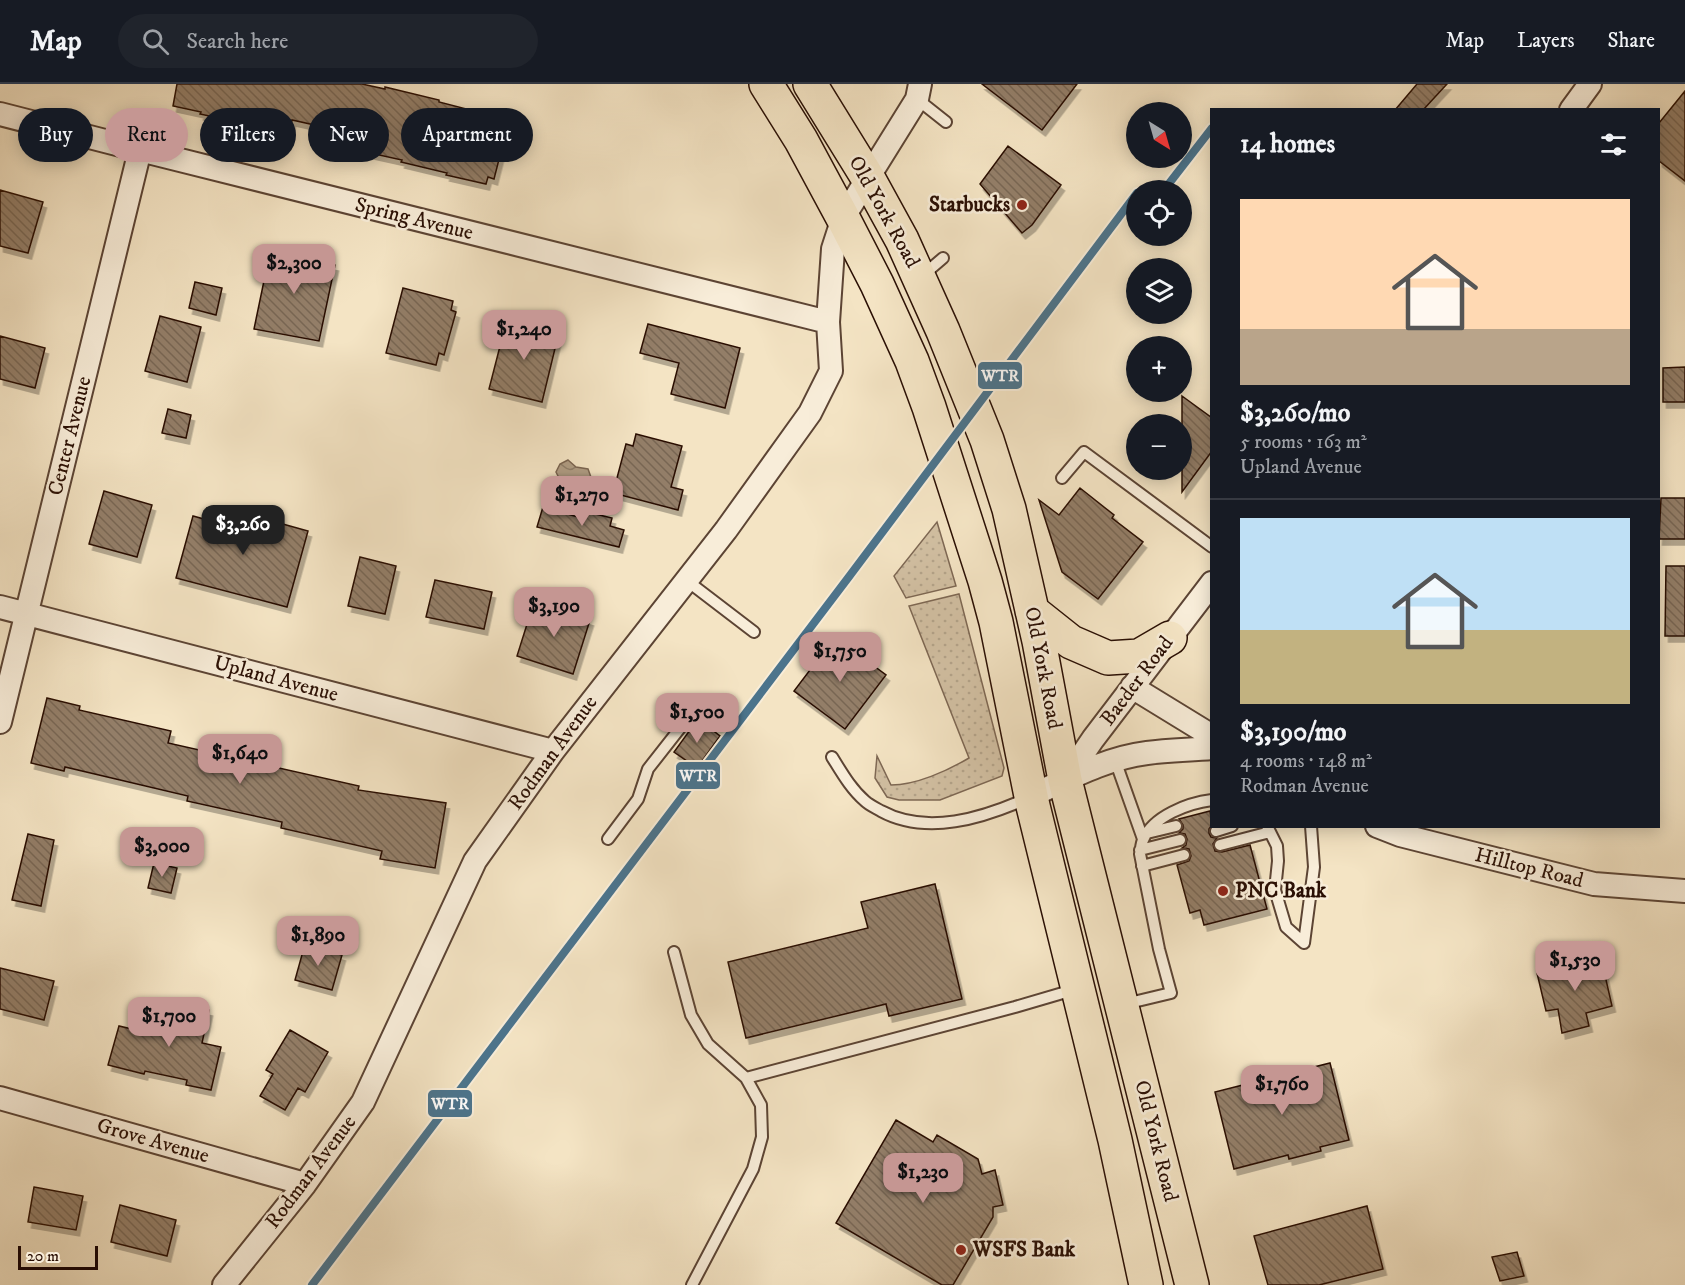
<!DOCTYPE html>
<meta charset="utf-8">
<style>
body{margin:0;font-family:"IM FELL DW Pica",serif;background:#20242c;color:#f1f3f6;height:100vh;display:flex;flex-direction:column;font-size:22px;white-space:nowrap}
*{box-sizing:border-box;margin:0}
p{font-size:20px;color:#9ea1a6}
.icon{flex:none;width:33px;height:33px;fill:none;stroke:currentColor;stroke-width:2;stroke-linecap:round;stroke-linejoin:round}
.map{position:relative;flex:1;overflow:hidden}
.sheet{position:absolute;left:1210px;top:24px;width:450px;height:720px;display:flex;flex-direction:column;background:#171b24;border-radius:0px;box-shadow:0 3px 15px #0003}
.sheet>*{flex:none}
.top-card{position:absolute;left:18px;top:24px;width:570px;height:54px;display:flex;gap:12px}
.needle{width:39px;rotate:143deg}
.controls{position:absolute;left:1126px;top:18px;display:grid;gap:12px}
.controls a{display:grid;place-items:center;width:66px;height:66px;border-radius:50%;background:#171b24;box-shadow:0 3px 15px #0003;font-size:30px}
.scale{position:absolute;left:18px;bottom:15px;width:80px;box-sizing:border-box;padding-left:6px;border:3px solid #2a0f04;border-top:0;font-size:16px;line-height:21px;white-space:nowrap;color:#2a0f04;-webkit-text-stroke:4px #f8edd9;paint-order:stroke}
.price{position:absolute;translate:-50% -51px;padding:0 14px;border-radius:12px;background:#c59692;color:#111;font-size:20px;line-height:39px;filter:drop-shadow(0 2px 3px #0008)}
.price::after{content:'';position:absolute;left:50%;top:36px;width:18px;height:14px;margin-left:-9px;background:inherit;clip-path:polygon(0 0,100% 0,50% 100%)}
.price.selected{background:#222;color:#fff}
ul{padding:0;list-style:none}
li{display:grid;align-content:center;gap:12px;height:318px;padding:0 30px}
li+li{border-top:2px solid #363941}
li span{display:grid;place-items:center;height:186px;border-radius:0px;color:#555}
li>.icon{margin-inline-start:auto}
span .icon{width:108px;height:108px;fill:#fffc;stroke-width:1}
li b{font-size:26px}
h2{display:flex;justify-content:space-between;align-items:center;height:72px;padding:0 30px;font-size:26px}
.tag{padding:0 21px;border-radius:27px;background:#171b24;box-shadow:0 3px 15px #0003;font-size:21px;line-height:54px}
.tag.selected{background:#c59692;color:#111}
header{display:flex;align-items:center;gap:36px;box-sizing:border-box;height:84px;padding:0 30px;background:#171b24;border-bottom:2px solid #363941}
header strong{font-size:28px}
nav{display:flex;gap:33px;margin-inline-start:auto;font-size:21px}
.search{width:420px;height:54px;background:#20242c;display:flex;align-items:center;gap:15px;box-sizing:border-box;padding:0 21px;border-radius:33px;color:#9ea1a6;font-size:22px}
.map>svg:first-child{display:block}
.grass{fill:url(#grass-dots);stroke:#7e6854;stroke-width:1.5}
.water{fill:url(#water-waves);stroke:#7a6450;stroke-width:1.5}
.building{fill:url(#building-back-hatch);stroke:#2a0f04;stroke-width:1.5;filter:url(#shadow)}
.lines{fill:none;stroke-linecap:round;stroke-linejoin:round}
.lane-casing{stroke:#5c4434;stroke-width:14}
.street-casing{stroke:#5c4434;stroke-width:26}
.highway-casing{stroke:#2a0f04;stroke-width:36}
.lane{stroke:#f8edd9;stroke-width:10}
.street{stroke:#f8edd9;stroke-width:22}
.highway{stroke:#f4e4c4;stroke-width:33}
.rail-1-casing{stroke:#f8edd9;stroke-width:12}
.rail-1{stroke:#4c748c;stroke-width:8}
.poi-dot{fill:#8f2418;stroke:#f8edd9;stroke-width:2}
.labels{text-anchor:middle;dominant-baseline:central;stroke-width:5;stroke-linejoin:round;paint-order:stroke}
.poi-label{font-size:21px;font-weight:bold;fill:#2a0f04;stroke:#f8edd9;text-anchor:start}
.street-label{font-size:21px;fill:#2a0f04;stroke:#f8edd9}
.line-badge{stroke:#f8edd9;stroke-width:2}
.badge-label{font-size:16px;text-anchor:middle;font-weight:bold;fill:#fff}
</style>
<header>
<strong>Map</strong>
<div class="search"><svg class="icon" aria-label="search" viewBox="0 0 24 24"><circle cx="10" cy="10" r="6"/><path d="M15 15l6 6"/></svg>Search here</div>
<nav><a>Map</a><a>Layers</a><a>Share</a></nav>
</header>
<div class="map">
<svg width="1685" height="1201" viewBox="0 0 1685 1201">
<defs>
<pattern id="grass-dots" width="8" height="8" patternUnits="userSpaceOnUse" patternTransform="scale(1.5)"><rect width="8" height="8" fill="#d2c0a3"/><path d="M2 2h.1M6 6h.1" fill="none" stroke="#b4a48b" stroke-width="1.8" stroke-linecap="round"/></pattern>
<pattern id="water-waves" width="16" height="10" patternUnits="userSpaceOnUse" patternTransform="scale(1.5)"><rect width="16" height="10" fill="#af9c83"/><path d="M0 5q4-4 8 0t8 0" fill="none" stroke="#8f7e69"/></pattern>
<pattern id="building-back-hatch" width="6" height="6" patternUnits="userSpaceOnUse" patternTransform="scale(1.5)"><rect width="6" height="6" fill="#937e68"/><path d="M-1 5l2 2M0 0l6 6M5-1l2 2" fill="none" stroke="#786653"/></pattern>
<filter id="shadow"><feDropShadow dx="3.5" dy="6" stdDeviation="0" flood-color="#0004"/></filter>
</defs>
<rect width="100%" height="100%" fill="#f4e4c4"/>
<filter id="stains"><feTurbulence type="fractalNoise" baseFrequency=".00333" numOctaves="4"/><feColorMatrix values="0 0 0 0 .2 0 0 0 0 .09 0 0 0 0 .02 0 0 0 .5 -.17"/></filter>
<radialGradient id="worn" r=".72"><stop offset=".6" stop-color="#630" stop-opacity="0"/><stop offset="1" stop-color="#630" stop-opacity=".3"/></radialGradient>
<!-- grass -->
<path class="grass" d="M937,438L956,502L906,514L894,492Z
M959,510L1004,684L1002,692L940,716H899L887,713L875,694L877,672L891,701C916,701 947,687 969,674L909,522Z"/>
<!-- water -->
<path class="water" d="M568,376L576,383L588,385L592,396L601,401L595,407L577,406L561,398L556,388L560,380Z"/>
<!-- building -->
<path class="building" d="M177,0H362L385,5V3L439,16V18L509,36L494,95L488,93L486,100L446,91L447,89L401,78L402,76L370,69L373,54L292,36L289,52L256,44V42L200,30L201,28L173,22Z
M982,0H1077L1042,46Z
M1417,0H1447L1423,26H1395Z
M1685,7V97L1659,77V39Z
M1008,62L1061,101L1032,141L1022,149L980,100Z
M0,106L43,118L28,169L0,162Z
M271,163L299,168L298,174L335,181L319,257L254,245Z
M195,198L222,204L216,231L189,224Z
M403,204L453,217L451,226L456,228L444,271L439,269L436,281L386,269Z
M160,232L201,243L187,298L145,287Z
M507,235L559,248L542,318L489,305Z
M648,240L740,264L725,324L671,310L679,279L640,269Z
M0,252L45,264L35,304L0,295Z
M1685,283V318H1663V284Z
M1182,312L1212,334V367L1182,408Z
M168,325L191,331L186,354L162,349Z
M636,350L682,362L671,403L683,406L678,426L613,409L626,360L633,362Z
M1080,404L1114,431L1112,434L1143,458L1098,515L1062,488L1039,416L1059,431Z
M104,407L152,421L137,473L89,460Z
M1661,414H1685V455H1659Z
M543,423L585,435L587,428L612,434L610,442L624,446L619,463L537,443Z
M207,424L259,438L261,434L308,447L287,523L176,494L193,432L204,435Z
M360,473L396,482L385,530L348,522Z
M1666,482H1685V552H1665Z
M435,496L492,508L484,545L426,533Z
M534,518L590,536L573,590L517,572Z
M835,553L886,591L845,645L794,607Z
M47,614L80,622L79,626L171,647L168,659L359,702L358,706L446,719L435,784L380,775L382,767L281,744L282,738L187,717L188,712L65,683L64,687L31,679Z
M698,635L720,652L697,684L674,668Z
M1210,727L1212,741L1209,745V749L1211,753L1217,754L1213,760L1215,767L1222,768L1250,761L1267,825L1204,841L1200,826L1190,829L1177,781L1189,777L1191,772L1189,765L1182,764L1186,761L1187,755L1185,750L1179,749L1183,745V741L1179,735Z
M28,750L54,756L41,822L12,816Z
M154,779L177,784L171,809L148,804Z
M935,800L962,915L889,932L886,920L746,954L728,878L868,844L861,818Z
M305,860L342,871L332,906L295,896Z
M1601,874L1612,922L1586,929L1589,942L1562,949L1558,925L1546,927L1537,889Z
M0,884L54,897L44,936L0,925Z
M182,920L209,926L202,959L221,963L211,1006L186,1001L187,996L145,987L144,990L108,981L119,942L136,946L140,930L178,939Z
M290,946L328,968L305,1008L298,1004L285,1026L260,1012L273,990L266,986Z
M1330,979L1349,1056L1320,1063L1321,1067L1289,1075L1288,1071L1234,1085L1215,1008Z
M896,1036L933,1058L937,1051L978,1075L982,1090L995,1086L1003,1121L993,1123V1133L953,1201H942L836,1139Z
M34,1103L83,1112L76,1146L28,1138Z
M120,1121L176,1136L167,1172L111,1158Z
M1367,1122L1383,1185L1319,1201H1268L1254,1152Z
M1517,1168L1524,1192L1500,1197L1492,1173Z"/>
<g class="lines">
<!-- lane casing -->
<g class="lane-casing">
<path id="lane" d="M917,15L946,38
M922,192L943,174
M1062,394L1084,368L1212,463
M686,496L754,548
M832,673C842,689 851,705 865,717C869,721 876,724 881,727C927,752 983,734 1028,714
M1115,676L1143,755
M1267,742L1277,762L1278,777L1275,806L1286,843L1304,859
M1216,747L1232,742
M1147,749L1176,742
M608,755L638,715L648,685L699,620
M1220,761L1270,748
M1140,766L1180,756
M1142,782L1184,771
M1304,859L1314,783L1311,742
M674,868L691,931L708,960L746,994L761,1021L762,1053L753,1085L692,1201
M1125,920L1171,909L1159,865L1140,770C1141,766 1141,760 1143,756C1153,732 1188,719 1212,716
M746,994L1015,923L1073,906"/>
</g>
<!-- street casing -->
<g class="street-casing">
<path id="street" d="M1571,26L1590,0
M0,30L140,66L828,238
M0,523L553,667
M1132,603L1212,652
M0,638L140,66
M1065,696L1093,655L1212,499
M1031,712C1068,695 1106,674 1147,669C1169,666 1191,666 1212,664
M1377,742L1400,751L1594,800L1685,807
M0,1014L305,1100
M224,1201L305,1100L363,1018L475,777L553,667L726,446L810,329L831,287L828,238L833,165L843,134L917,15L920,0"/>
</g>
<!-- highway casing -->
<g class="highway-casing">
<path id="highway" d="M766,0L801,56L843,134L877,200L912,277L929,323L985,497L996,538L1033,722L1115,1056L1146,1201
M810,0L868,94L902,156L943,247L987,356L1009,425L1039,557L1065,696L1192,1201
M1032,527L1071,558L1108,574L1139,572L1170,554"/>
</g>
<!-- lane -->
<use href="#lane" class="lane"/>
<!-- street -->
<use href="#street" class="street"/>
<!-- highway -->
<use href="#highway" class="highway"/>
<!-- rail-1 casing -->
<g class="rail-1-casing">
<path id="rail-1" d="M1164,106L1212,44
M312,1201L848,494L1137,109"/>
</g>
<!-- rail-1 -->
<use href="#rail-1" class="rail-1"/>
</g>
<!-- markers -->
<g class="poi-dot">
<circle cx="1022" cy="121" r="6"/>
<circle cx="1223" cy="807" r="6"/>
<circle cx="961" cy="1166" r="6"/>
</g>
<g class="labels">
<!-- poi labels -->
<g class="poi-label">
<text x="1010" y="121" text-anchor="end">Starbucks</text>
<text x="1235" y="807">PNC Bank</text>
<text x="973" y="1166">WSFS Bank</text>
</g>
<!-- street labels -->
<g class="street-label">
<text transform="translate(884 128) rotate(61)">Old York Road</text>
<text transform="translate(414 135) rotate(14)">Spring Avenue</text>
<text transform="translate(70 352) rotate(-76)">Center Avenue</text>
<text transform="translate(1043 584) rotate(79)">Old York Road</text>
<text transform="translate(276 595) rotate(15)">Upland Avenue</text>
<text transform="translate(1137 597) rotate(-53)">Baeder Road</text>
<text transform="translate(553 669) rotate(-54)">Rodman Avenue</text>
<text transform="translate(1529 784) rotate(14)">Hilltop Road</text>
<text transform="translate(153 1057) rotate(16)">Grove Avenue</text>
<text transform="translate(1156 1057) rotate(76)">Old York Road</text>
<text transform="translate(311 1088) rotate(-53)">Rodman Avenue</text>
</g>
</g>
<g class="line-badge">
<rect x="977" y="277" width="46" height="29" rx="6" fill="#4c748c"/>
<rect x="675" y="677" width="46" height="29" rx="6" fill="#4c748c"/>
<rect x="427" y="1005" width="46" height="29" rx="6" fill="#4c748c"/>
</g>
<g class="badge-label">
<text x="1000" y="297">WTR</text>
<text x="698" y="697">WTR</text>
<text x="450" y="1025">WTR</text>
</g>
<rect width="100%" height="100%" filter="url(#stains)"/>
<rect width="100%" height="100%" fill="url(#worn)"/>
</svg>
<div class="controls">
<a><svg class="needle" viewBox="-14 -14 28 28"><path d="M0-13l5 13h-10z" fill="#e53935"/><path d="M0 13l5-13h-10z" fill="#9ea1a6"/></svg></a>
<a><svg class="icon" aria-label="locate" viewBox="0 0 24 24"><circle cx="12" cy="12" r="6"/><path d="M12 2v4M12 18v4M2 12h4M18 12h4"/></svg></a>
<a><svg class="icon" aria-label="layers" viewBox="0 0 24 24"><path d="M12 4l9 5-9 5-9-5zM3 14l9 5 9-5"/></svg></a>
<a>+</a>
<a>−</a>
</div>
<div class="scale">20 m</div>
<b class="price" style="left:294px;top:211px">$2,300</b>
<b class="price" style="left:524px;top:277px">$1,240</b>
<b class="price" style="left:582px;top:443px">$1,270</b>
<b class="price selected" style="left:243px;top:472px">$3,260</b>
<b class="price" style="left:554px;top:554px">$3,190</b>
<b class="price" style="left:840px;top:599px">$1,750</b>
<b class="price" style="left:697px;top:660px">$1,500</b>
<b class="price" style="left:240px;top:701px">$1,640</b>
<b class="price" style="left:162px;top:794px">$3,000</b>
<b class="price" style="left:318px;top:883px">$1,890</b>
<b class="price" style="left:1575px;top:908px">$1,530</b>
<b class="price" style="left:169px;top:964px">$1,700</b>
<b class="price" style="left:1282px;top:1032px">$1,760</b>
<b class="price" style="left:923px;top:1120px">$1,230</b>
<div class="top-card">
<a class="tag">Buy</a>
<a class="tag selected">Rent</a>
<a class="tag">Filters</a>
<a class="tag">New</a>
<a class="tag">Apartment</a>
</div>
<section class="sheet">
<h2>14 homes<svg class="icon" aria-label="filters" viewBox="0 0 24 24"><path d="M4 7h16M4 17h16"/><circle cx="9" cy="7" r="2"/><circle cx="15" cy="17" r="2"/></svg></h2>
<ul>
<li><span style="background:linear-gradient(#ffd9b3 70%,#b9a48a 0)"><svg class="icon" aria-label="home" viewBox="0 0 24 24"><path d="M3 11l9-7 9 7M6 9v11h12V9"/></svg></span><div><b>$3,260/mo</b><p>5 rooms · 163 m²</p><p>Upland Avenue</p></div></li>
<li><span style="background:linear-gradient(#bfe0f5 60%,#c2b280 0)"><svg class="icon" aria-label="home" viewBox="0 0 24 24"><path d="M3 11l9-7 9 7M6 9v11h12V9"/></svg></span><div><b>$3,190/mo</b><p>4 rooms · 148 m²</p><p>Rodman Avenue</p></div></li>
</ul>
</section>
</div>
